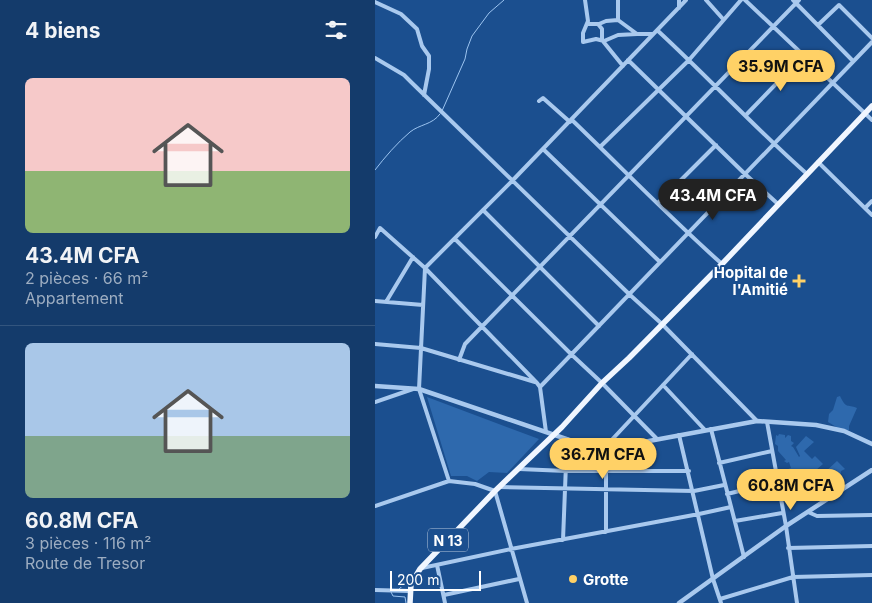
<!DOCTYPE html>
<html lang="fr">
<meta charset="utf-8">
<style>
body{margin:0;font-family:Inter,sans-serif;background:#1d4271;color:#f1f3f6;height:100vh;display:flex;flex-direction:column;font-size:19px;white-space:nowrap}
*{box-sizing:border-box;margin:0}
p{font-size:16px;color:#9dadc1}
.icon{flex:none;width:28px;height:28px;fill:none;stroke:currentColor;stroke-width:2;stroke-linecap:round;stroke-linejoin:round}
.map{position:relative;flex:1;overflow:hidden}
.sheet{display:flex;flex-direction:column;background:#143b6b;width:375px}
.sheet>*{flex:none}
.scale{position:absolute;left:15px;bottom:12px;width:91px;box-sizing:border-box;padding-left:5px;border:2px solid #fff;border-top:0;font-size:14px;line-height:18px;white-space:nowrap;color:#fff;-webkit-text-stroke:4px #1b4f8f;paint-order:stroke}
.price{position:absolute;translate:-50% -42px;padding:0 11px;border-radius:18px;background:#ffd166;color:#111;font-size:16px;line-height:32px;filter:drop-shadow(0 1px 2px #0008)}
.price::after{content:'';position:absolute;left:50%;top:30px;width:15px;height:11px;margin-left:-8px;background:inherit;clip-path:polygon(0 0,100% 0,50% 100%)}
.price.selected{background:#222;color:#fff}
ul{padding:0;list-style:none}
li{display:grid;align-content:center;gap:10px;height:265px;padding:0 25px}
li+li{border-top:1px solid #33557e}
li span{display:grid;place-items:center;height:155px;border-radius:8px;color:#555}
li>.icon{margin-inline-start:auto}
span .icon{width:90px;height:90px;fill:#fffc;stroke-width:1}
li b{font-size:21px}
h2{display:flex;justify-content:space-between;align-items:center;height:60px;padding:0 25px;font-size:21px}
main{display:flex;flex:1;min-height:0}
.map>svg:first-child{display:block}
.green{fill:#2e69ad}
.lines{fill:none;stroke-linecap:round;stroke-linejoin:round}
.stream{stroke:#9cc4f0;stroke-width:1}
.minor{stroke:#a9c9ee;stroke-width:4}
.tertiary{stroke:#a9c9ee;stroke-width:4.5}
.primary{stroke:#f0f6ff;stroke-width:5.5}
.poi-dot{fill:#ffd166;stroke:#1b4f8f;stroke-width:2}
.labels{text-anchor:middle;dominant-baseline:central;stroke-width:4;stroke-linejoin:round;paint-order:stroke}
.shield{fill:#1b4f8f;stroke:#bbcadd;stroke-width:1}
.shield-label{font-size:14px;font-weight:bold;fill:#fff}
.poi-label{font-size:15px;font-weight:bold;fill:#fff;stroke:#1b4f8f;text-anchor:end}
</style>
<main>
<section class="sheet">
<h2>4 biens<svg class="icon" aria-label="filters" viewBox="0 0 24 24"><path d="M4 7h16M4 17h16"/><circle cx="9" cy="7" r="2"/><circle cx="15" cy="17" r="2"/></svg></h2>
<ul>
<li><span style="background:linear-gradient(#f6c9c9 60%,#8fb573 0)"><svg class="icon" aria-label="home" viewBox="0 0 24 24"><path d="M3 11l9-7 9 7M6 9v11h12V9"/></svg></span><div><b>43.4M CFA</b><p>2 pièces · 66 m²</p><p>Appartement</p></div></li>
<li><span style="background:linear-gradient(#a9c7e8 60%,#7fa58c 0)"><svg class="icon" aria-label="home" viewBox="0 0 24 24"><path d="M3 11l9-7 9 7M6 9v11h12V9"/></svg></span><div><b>60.8M CFA</b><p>3 pièces · 116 m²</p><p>Route de Tresor</p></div></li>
</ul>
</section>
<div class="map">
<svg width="497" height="603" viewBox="0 0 497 603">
<rect width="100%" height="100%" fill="#1b4f8f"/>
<!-- green -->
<path class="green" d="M465,396C471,409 472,404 482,408L474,426V430L468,431L453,422L454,414L458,410L462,397Z
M52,397L164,439L132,473L114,472L102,481L92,476H76Z
M404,434L410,435V438L413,435L416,436V441L419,443L416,446L418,447L424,457L425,456L421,447L431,436L439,442L429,451L437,459L440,456L448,464L441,470L449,473L462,461L470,469L466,471L465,478L460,476L459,482L451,484L454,488L444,492L441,488L443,486L438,483L435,487L407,490L404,488L405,486L428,482L437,473L431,474L425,469L418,475L416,474L403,479L402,473L416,468L414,462L412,463L409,461L411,460L403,451V446L400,444L401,435L403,436Z"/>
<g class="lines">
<!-- stream -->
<path class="stream" d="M67,111L90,59L92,49L97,36L114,13L129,0
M0,170C10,157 22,143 35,132C45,124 57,125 65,114
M24,589L31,583
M16,592L18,596L30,597L31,603"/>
<!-- minor -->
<path class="minor" d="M210,0L213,21L208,33V42L221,39L229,41L243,35L262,34
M331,0L348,19
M370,0L497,120
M418,0L478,61
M0,2L26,14L42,29L47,46L54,56V69L49,95
M304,8V0
M243,20V0
M212,24H224L231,21L243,20L262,34H278
M223,24L227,29V40L248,66
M443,25L464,5L497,38
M282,30C333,77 380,128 432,174
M0,58L29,75L36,82L254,294L287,324L382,421
M253,60L370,174L403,204
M164,101L168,98L195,122
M371,115L429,55
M197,120C247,168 295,218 347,264
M225,147L314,60L366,0
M168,149L285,262
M443,162L497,215
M283,203L341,145
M490,208L497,201
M108,210L224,326
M0,237L5,228L50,268L162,383L165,387L171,432
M80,239L197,355L227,383L282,439
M0,301L48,305
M11,302L38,257
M0,344L46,348L160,382
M84,360L90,344L424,0
M288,385L330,430
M165,387L497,42
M0,402L38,389
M392,422L411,526L422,603
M336,429L369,557
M304,435L338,579L346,603
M344,463L397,451
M144,469L191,471H314
M74,481L44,389L50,268L138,180L311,0
M124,487L319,491L349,485
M352,494L402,482
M0,506L74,481L100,484L120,491L152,603
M433,512L442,516L497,515
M360,521L407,513
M231,532V446L317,354
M188,540L192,439
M413,548L497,546
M62,565L70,603
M47,568L136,549L324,514L356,507
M0,590L35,591
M69,595L144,579
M345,599L418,577L497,575"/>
<!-- tertiary -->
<path class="tertiary" d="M0,386L44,389L206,444L247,446L382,421L441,425L469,431L497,444
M304,603L411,526L497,470"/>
<!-- primary -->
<path class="primary" d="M35,603L36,584L45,569L120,491L187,427L227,383L254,358L347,264L497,106"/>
</g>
<!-- markers -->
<g class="poi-dot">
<path d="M421.5 273.5h5v5h5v5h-5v5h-5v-5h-5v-5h5z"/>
<circle cx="198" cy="579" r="5"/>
</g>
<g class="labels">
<!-- shield labels -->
<rect class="shield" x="53" y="528.5" width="40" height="23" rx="4"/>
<g class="shield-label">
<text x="73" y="540">N 13</text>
</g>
<!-- poi labels -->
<g class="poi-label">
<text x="413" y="272">Hopital de<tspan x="413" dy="17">l'Amitié</tspan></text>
<text x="208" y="579" text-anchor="start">Grotte</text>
</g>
</g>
</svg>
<div class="scale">200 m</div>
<b class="price" style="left:406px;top:92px">35.9M CFA</b>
<b class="price selected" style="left:338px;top:221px">43.4M CFA</b>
<b class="price" style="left:228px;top:480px">36.7M CFA</b>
<b class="price" style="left:416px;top:511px">60.8M CFA</b>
</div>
</main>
